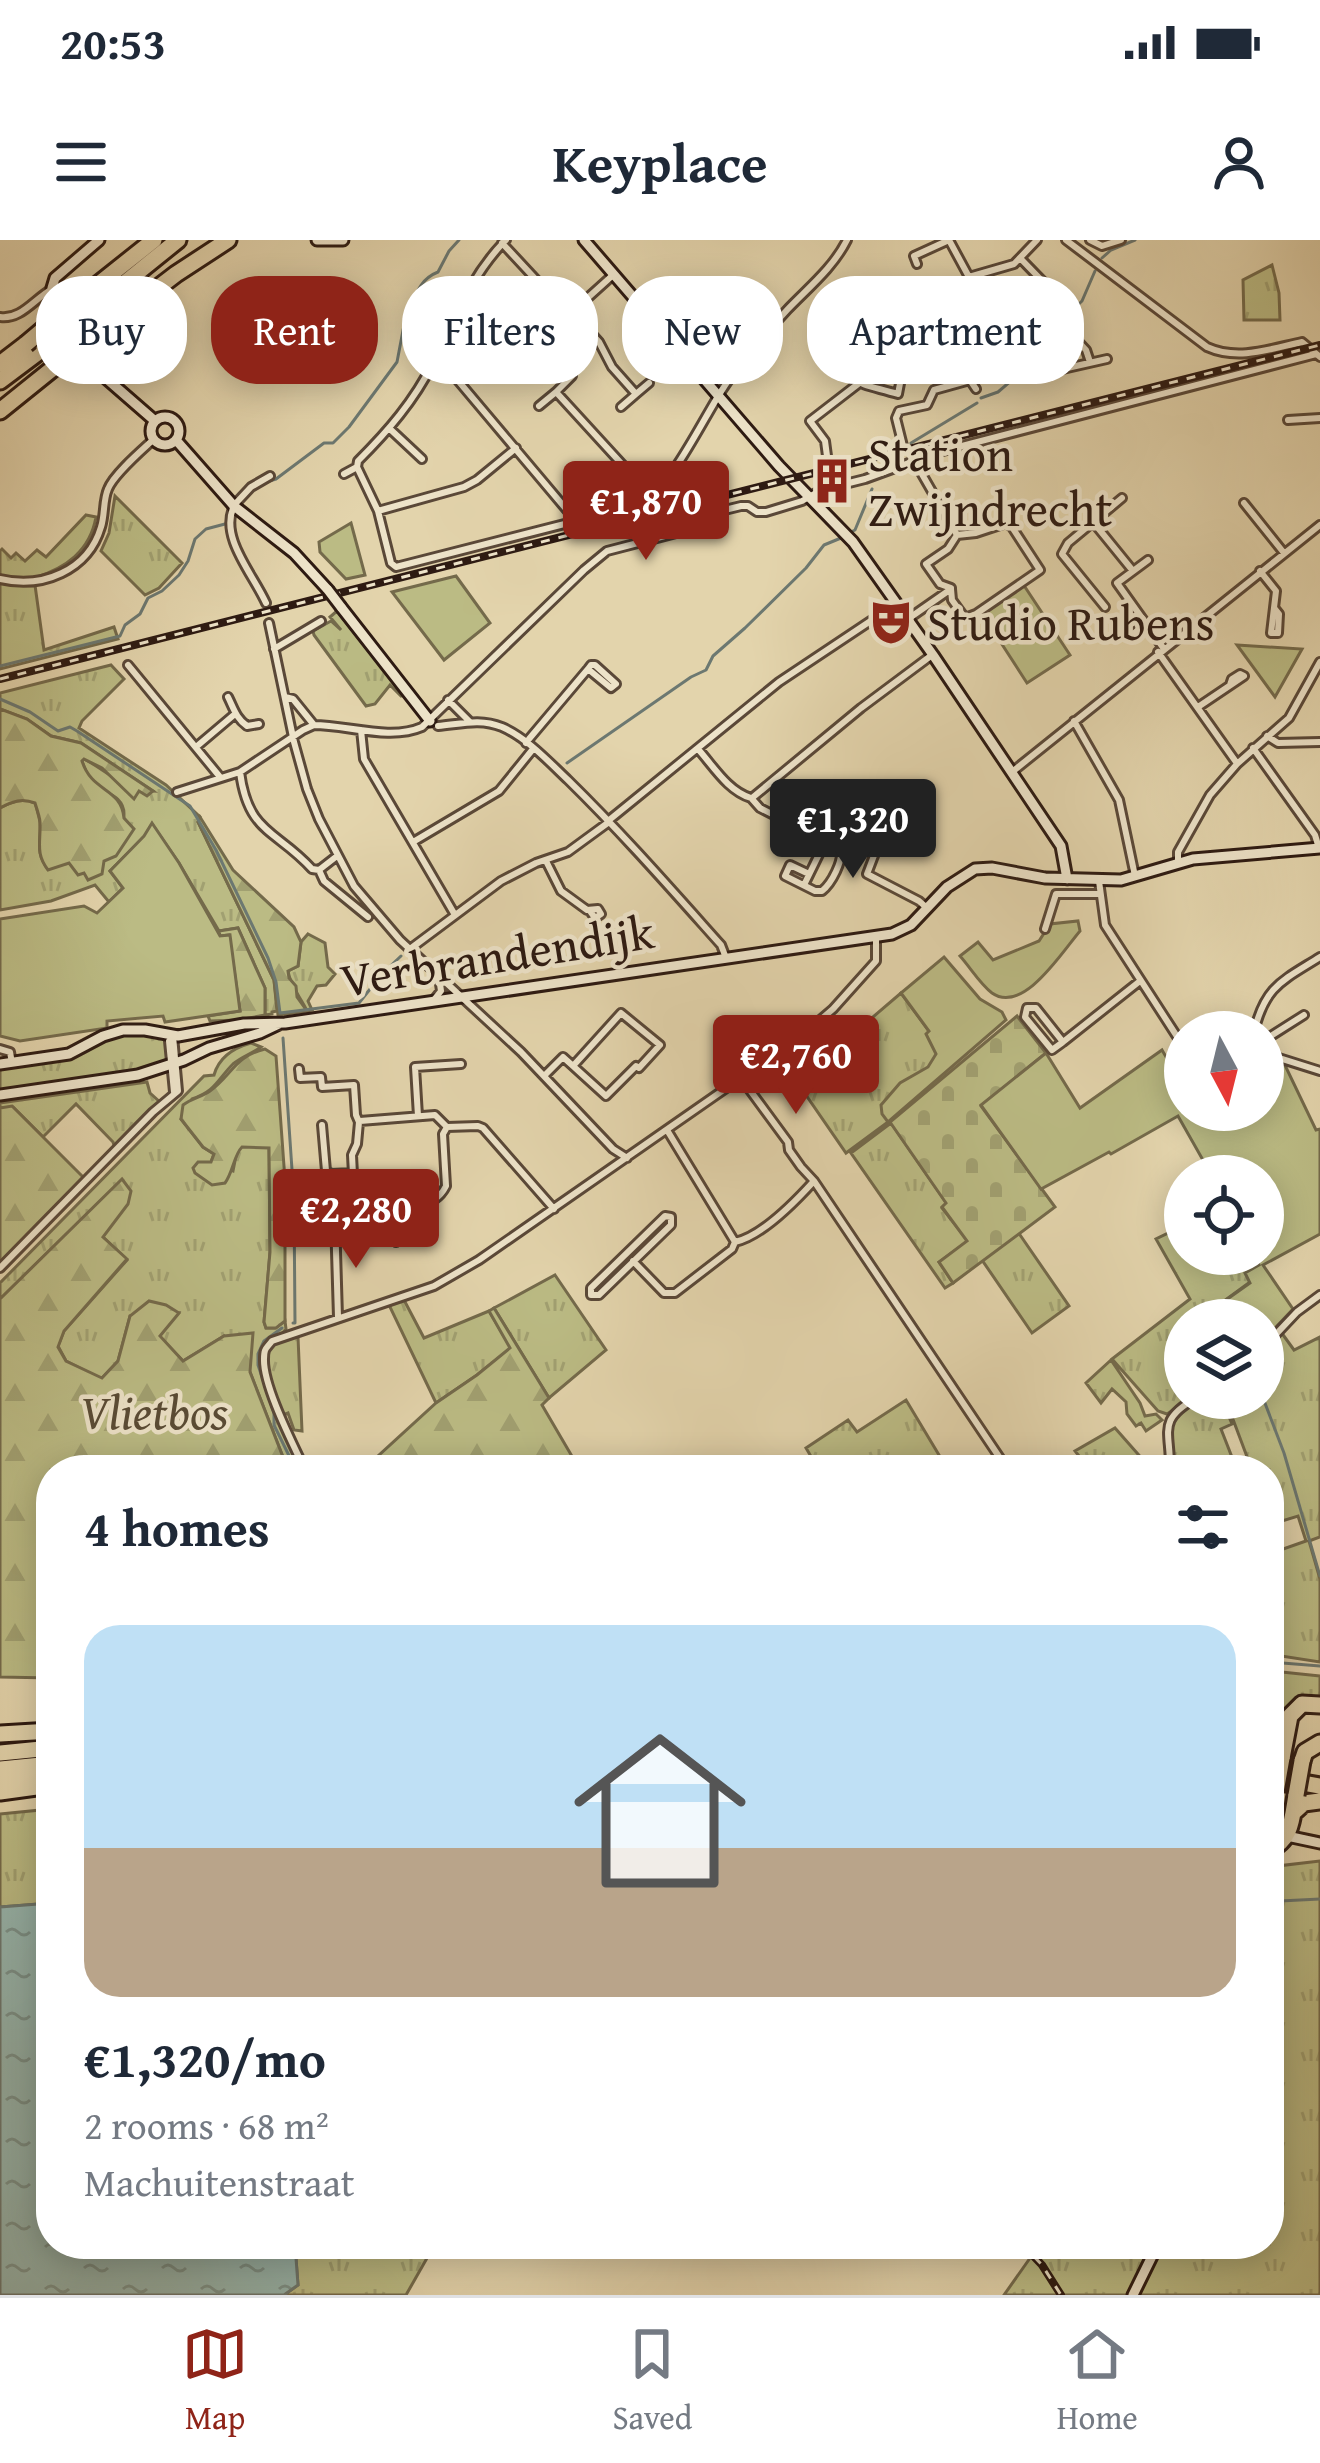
<!DOCTYPE html>
<meta charset="utf-8">
<style>
body{margin:0;font-family:"Gentium Book Plus",serif;background:#f2f2f3;color:#1f2937;height:100vh;display:flex;flex-direction:column;font-size:45px;white-space:nowrap}
*{box-sizing:border-box;margin:0}
p{font-size:39px;color:#747a83}
.icon{flex:none;width:66px;height:66px;fill:none;stroke:currentColor;stroke-width:2;stroke-linecap:round;stroke-linejoin:round}
.map{position:relative;flex:1;overflow:hidden}
.drawer{position:absolute;left:36px;top:1215px;width:1248px;height:804px;display:flex;flex-direction:column;background:#fff;border-radius:48px;box-shadow:0 6px 30px #0003}
.drawer>*{flex:none}
.hud{position:absolute;left:36px;top:36px;width:1248px;height:108px;display:flex;gap:24px}
.needle{width:78px;rotate:173deg}
.fabs{position:absolute;left:1164px;top:771px;display:grid;gap:24px}
.fabs a{display:grid;place-items:center;width:120px;height:120px;border-radius:50%;background:#fff;box-shadow:0 6px 30px #0003;font-size:60px}
.price{position:absolute;translate:-50% -102px;padding:0 27px;border-radius:12px;background:#8f2418;color:#fff;font-size:39px;line-height:78px;filter:drop-shadow(0 3px 6px #0008)}
.price::after{content:'';position:absolute;left:50%;top:72px;width:36px;height:27px;margin-left:-18px;background:inherit;clip-path:polygon(0 0,100% 0,50% 100%)}
.price.on{background:#222;color:#fff}
ul{padding:0;list-style:none}
li{display:grid;align-content:center;gap:24px;height:636px;padding:0 48px}
li+li{border-top:3px solid #e0e1e3}
li span{display:grid;place-items:center;height:372px;border-radius:36px;color:#555}
li>.icon{margin-inline-start:auto}
span .icon{width:216px;height:216px;fill:#fffc;stroke-width:1}
li b{font-size:51px}
h2{display:flex;justify-content:space-between;align-items:center;height:144px;padding:0 48px;font-size:51px}
.chip{padding:0 42px;border-radius:48px;background:#fff;box-shadow:0 6px 30px #0003;font-size:42px;line-height:108px}
.chip.on{background:#8f2418;color:#fff}
.status{display:flex;justify-content:space-between;align-items:center;height:84px;padding:0 60px;background:#fff;direction:ltr}
.status svg{height:33px;fill:currentColor}
header{display:flex;justify-content:space-between;align-items:center;height:156px;padding:0 48px;background:#fff;font-size:54px;font-weight:700}
.dock{display:flex;justify-content:space-around;align-items:center;height:168px;border-top:3px solid #e0e1e3;background:#fff;font-size:33px;color:#747a83}
.dock a{display:grid;justify-items:center;gap:6px}
.dock .on{color:#8f2418}
.map>svg:first-child{display:block}
.grass{fill:url(#grass-tufts);stroke:#746a4b;stroke-width:3}
.forest{fill:url(#forest-firs);stroke:#746a4b;stroke-width:3}
.cemetery{fill:url(#cemetery-stones);stroke:#746a4b;stroke-width:3}
.park{fill:#bbbb84;stroke:#746a4b;stroke-width:3}
.water{fill:url(#water-ripples);stroke:#6c7871;stroke-width:3}
.lines{fill:none;stroke-linecap:round;stroke-linejoin:round}
.stream{stroke:#6c7871;stroke-width:3}
.street-casing{stroke:#5a4838;stroke-width:12}
.secondary-casing{stroke:#2d1a12;stroke-width:15}
.highway-casing{stroke:#2d1a12;stroke-width:21}
.street{stroke:#ede3c9;stroke-width:6}
.secondary{stroke:#ede3c9;stroke-width:9}
.highway{stroke:#e3d4ac;stroke-width:15}
.rail-casing{stroke:#2d1a12;stroke-width:8}
.rail{stroke:#ede3c9;stroke-width:3;stroke-dasharray:9;stroke-linecap:butt}
.secondary-bridge-casing{stroke:#2d1a12;stroke-width:15;stroke-linecap:butt}
.highway-bridge-casing{stroke:#2d1a12;stroke-width:21;stroke-linecap:butt}
.secondary-bridge{stroke:#ede3c9;stroke-width:9}
.highway-bridge{stroke:#e3d4ac;stroke-width:15}
.labels{text-anchor:middle;dominant-baseline:central;stroke-width:9;stroke-linejoin:round;paint-order:stroke}
.poi-label{font-size:48px;fill:#2d1a12;stroke:#ede3c9;text-anchor:start}
.street-label{font-size:48px;fill:#2d1a12;stroke:#ede3c9}
.park-label{font-size:48px;font-style:italic;fill:#584a34;stroke:#ede3c9}
</style>
<div class="status"><b>20:53</b><svg viewBox="0 0 49 12"><path d="M0 12V9h3v3zM5 12V6h3v6zM10 12V3h3v9zM15 12V0h3v12zM26 1h20v11H26zM47 4h2v5h-2z"/></svg></div>
<header><svg class="icon" aria-label="menu" viewBox="0 0 24 24"><path d="M4 6h16M4 12h16M4 18h16"/></svg>Keyplace<svg class="icon" aria-label="person" viewBox="0 0 24 24"><circle cx="12" cy="8" r="4"/><path d="M4 21q1-7 8-7t8 7"/></svg></header>
<div class="map">
<svg width="1320" height="2055" viewBox="0 0 1320 2055">
<defs>
<pattern id="grass-tufts" width="24" height="20" patternUnits="userSpaceOnUse" patternTransform="scale(3)"><rect width="24" height="20" fill="#bbbb84"/><path d="M3 7l-1-3M5 7V3M7 7l1-3M15 17l-1-3M17 17v-4M19 17l1-3" fill="none" stroke="#a1a071"/></pattern>
<pattern id="forest-firs" width="22" height="20" patternUnits="userSpaceOnUse" patternTransform="scale(3)"><rect width="22" height="20" fill="#bbbb84"/><path d="M5 1l3.5 6h-7zM16 11l3.5 6h-7z" fill="#a1a071"/></pattern>
<pattern id="cemetery-stones" width="16" height="16" patternUnits="userSpaceOnUse" patternTransform="scale(3)"><rect width="16" height="16" fill="#bbbb84"/><path d="M2 7V4a2 2 0 0 1 4 0v3zM10 15v-3a2 2 0 0 1 4 0v3z" fill="#a1a071"/></pattern>
<pattern id="water-ripples" width="26" height="14" patternUnits="userSpaceOnUse" patternTransform="scale(3)"><rect width="26" height="14" fill="#96b7b0"/><path d="M2 4q2-2 4 0t4 0M15 11q2-2 4 0t4 0" fill="none" stroke="#7b948e"/></pattern>
</defs>
<rect width="100%" height="100%" fill="#e3d4ac"/>
<filter id="stains"><feTurbulence type="fractalNoise" baseFrequency=".00167" numOctaves="4"/><feColorMatrix values="0 0 0 0 .2 0 0 0 0 .09 0 0 0 0 .02 0 0 0 .5 -.17"/></filter>
<radialGradient id="worn" r=".72"><stop offset=".6" stop-color="#630" stop-opacity="0"/><stop offset="1" stop-color="#630" stop-opacity=".3"/></radialGradient>
<!-- grass -->
<path class="grass" d="M1272,25L1279,53L1280,80H1244L1243,40Z
M115,256L182,323L159,348L145,355L101,311L109,293Z
M86,275L96,277C90,311 66,328 34,338L44,410L114,387L118,399L0,429V311L2,309L11,318L16,313L25,321L37,310L46,317Z
M337,371L404,455L401,456L390,445L375,464L366,466L314,395L313,391L331,381L341,390L330,377Z
M111,425L124,439L82,481L79,488L166,545L200,577L198,582L274,740L277,771L272,772V774L265,775V748L238,688L219,691L179,623L152,584L145,596L110,631L123,648L109,662L95,645L51,661L0,670V568C13,561 22,558 35,563C36,566 40,580 40,583C41,602 35,613 48,629L61,624L103,621C110,608 124,588 124,574C124,557 108,554 97,547C89,541 85,530 82,521L84,519C110,532 121,550 153,551L81,503L51,496L27,479L0,469V453Z
M308,694L325,703L328,727L335,734L326,745L317,746L308,761L312,770L307,771C301,758 290,746 288,731L298,726L301,702Z
M901,753L953,824L888,882L846,913L797,842Z
M120,792L165,796L168,823L141,833L0,854V827L54,819Z
M251,803L261,807C253,813 241,817 233,824C217,840 216,851 192,859L181,879L203,907L214,914L211,922L233,931L237,911L242,906L269,907L270,1012L264,1082L266,1088H275L285,1081L286,1089L281,1095L265,1103L261,1112L262,1122L304,1230H288L250,1132L224,1096L183,1121L159,1096L178,1073L130,1076L118,1121L101,1139L66,1121L58,1106L64,1091L127,1020L103,997L122,940L0,1059V1043L204,836L214,835C219,817 233,808 251,803Z
M147,842L150,853L161,863L115,908L113,902L76,864L43,897L13,867L0,868V863Z
M891,883L947,964L942,968L968,1001L939,1022L953,1043L945,1048L851,913Z
M1185,985V1014H1253L1259,1025L1250,1042L1202,1077L1204,1080H1185V1158H1191L1167,1174L1158,1171L1112,1119L1190,1059L1156,999Z
M1018,992L1069,1066L1032,1093L982,1020Z
M555,1035L606,1110L549,1158L494,1068Z
M404,1060L424,1098L489,1071L511,1108L477,1135L436,1163L389,1065Z
M1281,1092L1294,1110L1320,1097V1297L1309,1301L1320,1339V1422L1269,1414V1314L1306,1301L1298,1276L1269,1285V1230H1252L1225,1158H1241L1245,1166L1254,1162V1158H1263V1114Z
M297,1093L298,1097L302,1191L294,1190L288,1173L283,1175C275,1155 252,1115 278,1100C283,1097 290,1096 297,1093Z
M1111,1120L1140,1163L1145,1176L1156,1174L1162,1180L1146,1191L1141,1183L1136,1186L1127,1174L1126,1162L1112,1149L1101,1163L1086,1143Z
M1202,1158H1221L1232,1184L1221,1189L1237,1230H1174C1174,1188 1159,1183 1202,1158Z
M906,1160L948,1230H934L926,1218L906,1230H819L806,1208L848,1180L857,1192Z
M1115,1188L1152,1230H1090L1075,1211Z
M1272,1431L1320,1436V1459L1307,1457L1281,1476L1269,1477Z
M51,1569V1663L0,1667V1574Z
M1320,1621V2055H1004L1040,2004H1269V1627Z
M320,2004H435L406,2055H284L298,2045L296,2019L300,2014L320,2008Z"/>
<!-- forest -->
<path class="forest" d="M0,469L27,479L51,496L81,503L153,551L147,556L139,551L134,559L102,528L84,519L82,521C92,553 121,547 124,578L134,589L116,616L104,621L102,634L88,640L84,633L78,635L69,623L48,630C35,613 41,602 40,582C40,579 36,566 35,563C22,558 13,561 0,568Z
M200,577L233,630L294,687L301,702L298,726L288,731L289,738L296,746L297,757L307,771L278,775L274,740L198,582Z
M238,688L265,748V775L238,780L210,781L208,776L240,771L229,695L220,696L219,691Z
M265,809L276,816L285,940V1081L276,1088H266L264,1082L270,1012L269,908L242,907C234,915 233,932 225,943L212,945L195,933L193,928L198,922H211L214,914L203,907L181,879L183,865C192,858 202,857 210,851C232,835 235,816 265,809Z
M12,866L84,938L0,1023V868Z
M122,939L131,951L128,964L103,997L127,1019L64,1091L58,1107L66,1121L102,1138L118,1121L130,1076L149,1061L166,1065L179,1073L160,1096L183,1121L224,1096L253,1093L250,1132L288,1230H51V1438L0,1437V1059Z
M494,1068L549,1158L542,1165L580,1230H371L365,1228L436,1163L477,1135L510,1108L489,1071Z"/>
<!-- cemetery -->
<path class="cemetery" d="M1017,776L1046,813L981,866L1055,967L953,1043L939,1022L967,1001L942,967L946,963L890,882Z"/>
<!-- park -->
<path class="park" d="M351,283L365,335L346,339L320,312L319,302Z
M456,336L490,383L444,420L392,352Z
M1023,344L1070,415L1027,443L981,372Z
M1237,405L1302,409L1275,457Z
M152,583L179,623L220,696L230,695L240,771L165,782L163,776L107,781V788L20,801L0,796V679L84,666L97,673L123,648L110,631L144,596Z
M1078,681L1080,691C1062,712 1023,775 992,753C980,744 970,727 960,716L978,702L993,720L1039,701L1050,684Z
M944,717L980,759L1002,772L1006,780L888,882L882,874L881,865L900,843L928,827L936,814L926,794L929,791L901,753Z
M1162,810L1185,849V870H1263L1264,816L1283,821L1316,890L1320,889V994L1263,1025L1293,1069L1263,1101V1080H1204L1202,1077L1250,1043L1245,1033L1259,1025L1253,1014H1263V936H1212L1178,876L1111,914L1109,912L1041,949L981,865L1046,813L1080,868Z"/>
<!-- water -->
<path class="water" d="M51,1663V2004H320L318,2012L307,2017L300,2014L296,2018L298,2045L284,2055H0V1667Z"/>
<g class="lines">
<!-- stream -->
<path class="stream" d="M1102,18L1111,10L1135,0
M409,71C416,54 420,39 438,32L449,11L459,0
M1034,117L1057,85L1082,61L1095,31
M981,158L998,152L1026,128
M911,203L977,163
M260,244L276,239L324,203H333L349,187L397,122L405,80
M849,293L855,290L872,249
M0,426L120,396L125,385L140,374L148,358L162,351L179,335L188,321L195,299L206,289L225,284
M0,459L30,472L58,491L70,487L77,491L190,566L216,610L268,718L276,742L280,773L359,763L382,734L401,716
M567,523L691,437L706,430L713,416L745,388L806,328L824,305L841,298
M283,798L294,959L295,1083H293
M282,1088L264,1101L258,1114V1125L274,1173V1185L296,1230
M1263,1158L1284,1213L1320,1336
M1269,1422L1320,1426
M1269,1656L1280,1661L1320,1659"/>
<!-- street casing -->
<g class="street-casing">
<path id="street" d="M949,0L969,37
M1066,0L1207,107C1238,121 1270,109 1302,102L1320,117
M1090,0L1102,6L1121,0
M502,3L566,72H572L613,35
M1020,18L1050,49V54
M917,24L914,16L949,0
M971,59L1045,133L1107,119
M459,68L496,91L518,115L503,128
M572,72L599,102L612,127L636,154L621,167
M0,77C21,80 34,59 52,49
M1071,94L1086,110L1090,122
M888,98L909,96
M835,105C850,148 858,142 898,154L909,96L941,88L971,59L969,37L1014,24L1037,0
M432,126L455,137L577,282
M556,152L572,136
M636,154L649,143
M539,166L556,152L652,257
M1288,180L1320,178
M390,189L422,219
M903,206L896,178L899,171L927,165L934,150L970,140L976,149
M827,216L825,201L810,181L858,144
M915,222L957,295
M357,227L378,271L391,323L396,327L643,264C673,243 702,181 722,150C740,122 765,94 787,70C808,48 833,28 847,0
M344,234L357,227L358,221C388,191 414,161 433,123C455,79 471,35 506,0
M237,262L251,247L270,236
M1244,263L1284,313
M234,266C219,297 253,334 266,363
M378,271L464,247L477,240L516,208
M1094,283L1133,331
M1148,320L1117,343L1164,409
M1260,331L1276,351L1271,393H1278L1279,374L1275,369
M0,339C42,349 88,331 101,287C105,275 103,260 108,249C114,234 141,211 154,199
M951,348L940,344L926,324L948,309L957,295
M1105,367L1062,314L1068,303L1122,258
M908,379L951,349L952,360L965,378L976,374L1040,330L1012,287L1006,283L976,293L957,295
M269,383L294,502L307,549L319,579L354,646L400,700L521,812L613,909L627,918
M1129,397L1147,383
M274,409L321,381
M1158,412L1236,522
M128,425L220,537
M228,457C234,469 236,478 247,486L259,484
M285,457L293,459L314,485
M448,460L469,481
M1198,467L1244,436L1240,434L1232,439L1230,445
M1074,481L1119,560L1135,636
M438,486C461,484 480,478 502,487C527,498 549,522 568,540C622,593 671,649 721,705L726,718
M361,490L364,519L455,675
M1267,496L1278,503L1320,502
M526,503L529,499L588,429L591,425H595L616,444L611,448L588,429
M196,507L235,474
M1253,508L1315,595L1319,608
M698,509C714,527 728,551 751,558
M240,532C248,594 277,590 312,629L319,630L324,641L368,677
M1012,532L1320,285
M177,552L240,532L303,490L314,485C348,485 390,501 422,487L584,330L607,311L688,290L704,275L741,266H748L757,272H766L802,261L821,250L865,239L939,212L1316,114
M752,558L861,468L932,415
M752,559L760,568L841,609C843,621 832,643 822,651H815L785,636L790,625L809,634
M608,581L779,442L896,364
M413,602L499,551L533,509
M875,613L867,634L919,661L927,668
M546,621L561,651L587,670L598,669L601,674L595,678L590,671
M1178,623V612L1210,555L1237,524L1289,478L1320,422
M319,630L337,616
M1099,641L1105,685L1178,798L1185,803
M804,645L826,600
M1045,689L1056,654H1099
M410,709L501,641L536,623L568,612L609,582
M433,761L441,751L439,737
M1254,792C1265,746 1282,741 1320,717
M173,796L169,801L174,852
M1263,801L1304,775
M1063,802L1036,768H1027L1025,777L1052,810L1063,802L1140,741
M0,809L10,812L12,823
M1263,813L1320,831
M299,829L300,838L321,837L322,847L354,845L356,875L359,882L357,904L352,915L355,973
M545,835L563,817L573,826L621,773L660,805L639,828L636,826L606,856L573,826
M741,838L788,902L789,910L801,927L814,941L1008,1230
M418,876L415,827L461,824
M360,881L435,875L447,887
M322,885L326,931L331,934L353,933
M447,887L478,886L483,888L554,969
M667,890L735,1002
M394,970L396,1002
M665,976L671,977V985L599,1055H591V1048Z
M633,1021L664,1053H675L732,1009L735,1002C762,996 795,962 814,941
M0,1028L153,872L178,851L173,796
M338,1077L335,978L340,974C373,971 430,979 446,946L443,894L447,887
M1263,1108L1297,1072L1320,1055
M305,1230C293,1204 263,1146 264,1119C264,1108 266,1109 272,1101L434,1046L479,1020L804,794L833,769L876,721V696
M1170,1230C1171,1191 1156,1181 1196,1158"/>
</g>
<!-- secondary casing -->
<g class="secondary-casing">
<path id="secondary" d="M99,0L55,38L52,48L54,60L72,101L85,120L155,181
M317,0H343
M584,0L779,226L853,302L933,415L1061,606L1067,639
M151 191a14 14 0 1 1 28 0a14 14 0 1 1-28 0Z
M176,200L234,266L294,313L328,350
M341,367L430,481
M0,824L69,814L103,796L123,790H145L178,796L244,784L285,783L892,694L911,685L947,647L975,629L992,628L1045,638L1121,640L1193,619L1320,608
M0,855L138,835L184,820L209,808L260,793L279,784
M1287,1596L1320,1603
M1133,2055L1158,2004"/>
</g>
<!-- highway casing -->
<g class="highway-casing">
<path id="highway" d="M71,66L154,0
M75,83L178,0
M82,106L176,34L228,0
M0,124L26,104
M0,141L44,108
M0,171L67,117
M0,1494L51,1491
M0,1513L51,1508
M1282,1518L1290,1476L1302,1464L1320,1465
M1302,1521L1305,1512L1320,1503
M0,1529L51,1524
M1269,1537L1320,1546
M0,1540L51,1535
M0,1552L51,1545
M1293,1573L1304,1563L1320,1561
M1269,1609C1292,1601 1292,1577 1296,1555"/>
</g>
<!-- street -->
<use href="#street" class="street"/>
<!-- secondary -->
<use href="#secondary" class="secondary"/>
<!-- highway -->
<use href="#highway" class="highway"/>
<!-- rail casing -->
<g class="rail-casing">
<path id="rail" d="M0,439L1320,105
M1022,2004L1042,2025L1061,2055"/>
</g>
<!-- rail -->
<use href="#rail" class="rail"/>
<!-- secondary-bridge casing -->
<g class="secondary-bridge-casing">
<path id="secondary-bridge" d="M328,350L341,367"/>
</g>
<!-- highway-bridge casing -->
<g class="highway-bridge-casing">
<path id="highway-bridge" d="M26,104L71,66
M44,108L75,83
M64,115L80,102
M1276,1552L1282,1518
M1296,1555L1302,1521"/>
</g>
<!-- secondary-bridge -->
<use href="#secondary-bridge" class="secondary-bridge"/>
<!-- highway-bridge -->
<use href="#highway-bridge" class="highway-bridge"/>
</g>
<!-- icons -->
<defs>
<g id="building-bare" transform="scale(3.6)"><path d="M-4-6H4V6H1V3H-1V6H-4ZM-2.5-4.3h1.7v1.8h-1.7ZM.8-4.3h1.7v1.8H.8ZM-2.5-1h1.7V.8h-1.7ZM.8-1h1.7V.8H.8Z" fill="#8f2418" stroke="#ede3c9" stroke-width="2.5" paint-order="stroke"/></g>
<g id="theatre-bare" transform="scale(3.6)"><path d="M-5-5.5Q0-4 5-5.5V0Q5 5 0 6Q-5 5-5 0ZM-3.3-2.5H-1v1.5H-3.3ZM1-2.5H3.3v1.5H1ZM-2.8 1Q0 5.5 2.8 1Z" fill="#8f2418" stroke="#ede3c9" stroke-width="2.5" paint-order="stroke"/></g>
</defs>
<g fill-rule="evenodd">
<use href="#building-bare" x="832" y="241"/>
<use href="#theatre-bare" x="891" y="382"/>
</g>
<g class="labels">
<!-- poi labels -->
<g class="poi-label">
<text x="868" y="213">Station<tspan x="868" dy="55">Zwijndrecht</tspan></text>
<text x="927" y="382">Studio Rubens</text>
</g>
<!-- street labels -->
<g class="street-label">
<text transform="translate(497 715) rotate(-9)">Verbrandendijk</text>
</g>
<!-- park labels -->
<g class="park-label">
<text x="154" y="1171">Vlietbos</text>
</g>
</g>
<rect width="100%" height="100%" filter="url(#stains)"/>
<rect width="100%" height="100%" fill="url(#worn)"/>
</svg>
<div class="fabs">
<a><svg class="needle" viewBox="-14 -14 28 28"><path d="M0-13l5 13h-10z" fill="#e53935"/><path d="M0 13l5-13h-10z" fill="#747a83"/></svg></a>
<a><svg class="icon" aria-label="locate" viewBox="0 0 24 24"><circle cx="12" cy="12" r="6"/><path d="M12 2v4M12 18v4M2 12h4M18 12h4"/></svg></a>
<a><svg class="icon" aria-label="layers" viewBox="0 0 24 24"><path d="M12 4l9 5-9 5-9-5zM3 14l9 5 9-5"/></svg></a>
</div>
<b class="price" style="left:646px;top:323px">€1,870</b>
<b class="price on" style="left:853px;top:641px">€1,320</b>
<b class="price" style="left:796px;top:877px">€2,760</b>
<b class="price" style="left:356px;top:1031px">€2,280</b>
<div class="hud">
<a class="chip">Buy</a>
<a class="chip on">Rent</a>
<a class="chip">Filters</a>
<a class="chip">New</a>
<a class="chip">Apartment</a>
</div>
<section class="drawer">
<h2>4 homes<svg class="icon" aria-label="filters" viewBox="0 0 24 24"><path d="M4 7h16M4 17h16"/><circle cx="9" cy="7" r="2"/><circle cx="15" cy="17" r="2"/></svg></h2>
<ul>
<li><span style="background:linear-gradient(#bfe0f5 60%,#b9a48a 0)"><svg class="icon" aria-label="home" viewBox="0 0 24 24"><path d="M3 11l9-7 9 7M6 9v11h12V9"/></svg></span><div><b>€1,320/mo</b><p>2 rooms · 68 m²</p><p>Machuitenstraat</p></div></li>
</ul>
</section>
</div>
<nav class="dock">
<a class="on"><svg class="icon" aria-label="map" viewBox="0 0 24 24"><path d="M3 6l6-2 6 2 6-2v14l-6 2-6-2-6 2zM9 4v14M15 6v14"/></svg>Map</a>
<a><svg class="icon" aria-label="saved" viewBox="0 0 24 24"><path d="M7 4h10v16l-5-4-5 4z"/></svg>Saved</a>
<a><svg class="icon" aria-label="home" viewBox="0 0 24 24"><path d="M3 11l9-7 9 7M6 9v11h12V9"/></svg>Home</a>
</nav>
